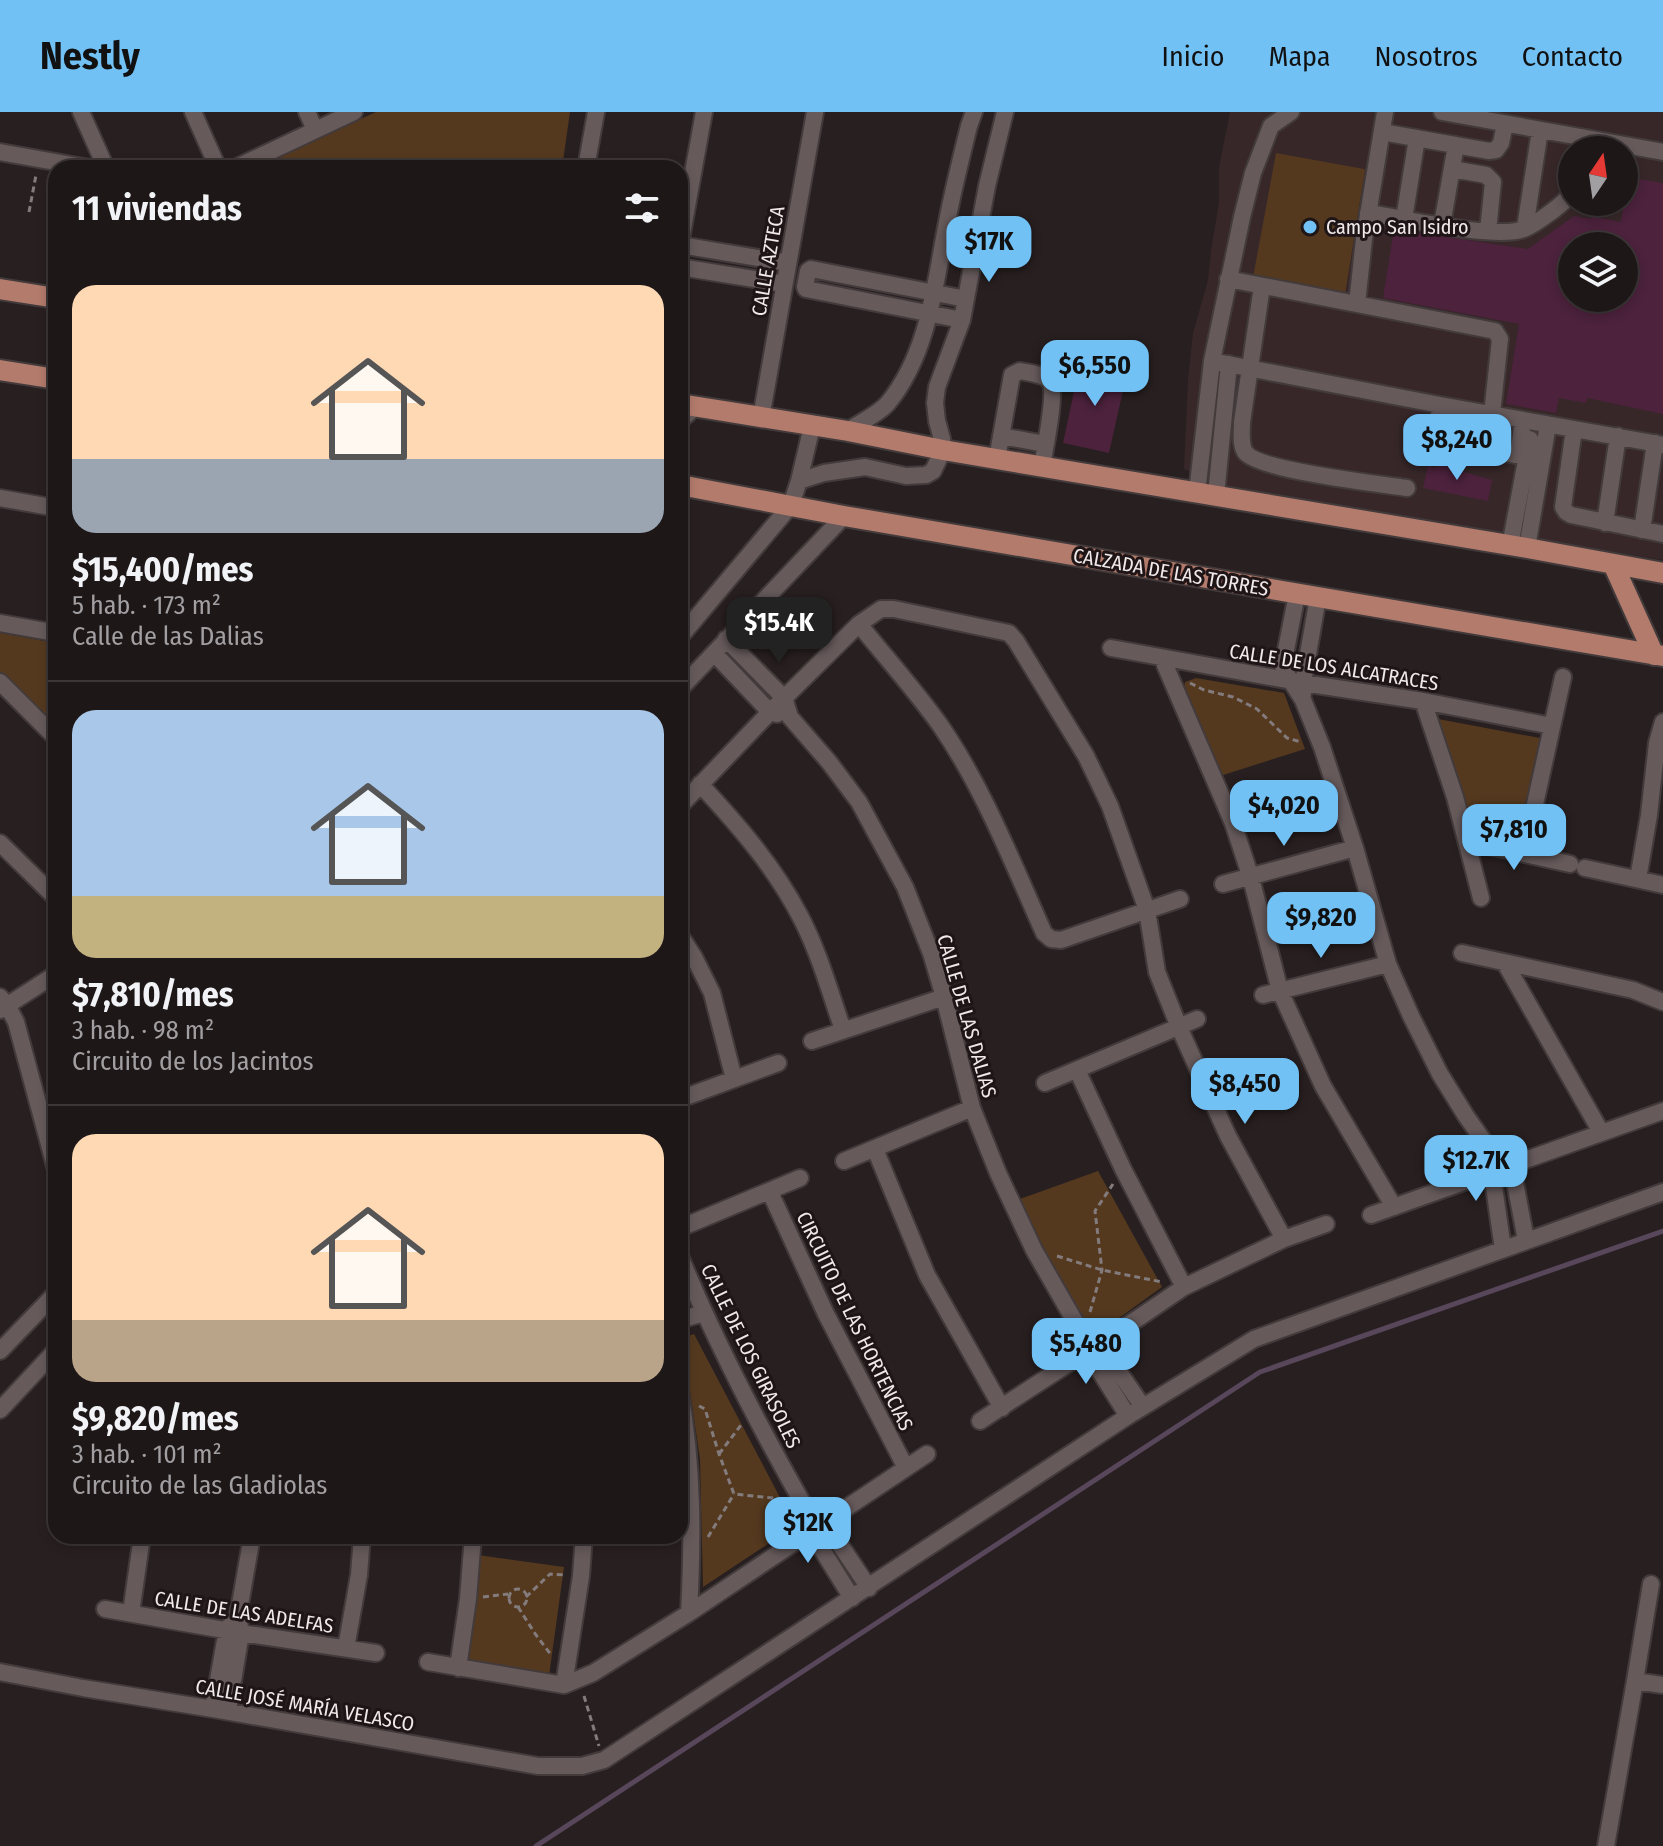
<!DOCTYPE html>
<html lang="es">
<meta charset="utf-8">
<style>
body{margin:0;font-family:"Fira Sans Condensed",sans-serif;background:#262021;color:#f1f3f6;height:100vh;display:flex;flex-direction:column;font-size:30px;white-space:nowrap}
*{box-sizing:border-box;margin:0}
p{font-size:26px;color:#a19fa2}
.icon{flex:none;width:44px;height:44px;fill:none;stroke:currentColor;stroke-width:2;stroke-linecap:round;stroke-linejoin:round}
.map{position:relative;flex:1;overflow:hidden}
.panel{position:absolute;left:48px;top:48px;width:640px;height:1384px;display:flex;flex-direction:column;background:#1e1718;border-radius:24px;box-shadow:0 4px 12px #0003,0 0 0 2px #3c3637}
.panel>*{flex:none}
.needle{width:52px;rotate:13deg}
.fabs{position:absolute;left:1558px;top:24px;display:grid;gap:16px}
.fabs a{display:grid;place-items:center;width:80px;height:80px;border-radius:50%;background:#1e1718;box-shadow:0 4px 12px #0003,0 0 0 2px #3c3637;font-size:40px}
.price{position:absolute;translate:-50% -68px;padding:0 18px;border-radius:16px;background:#72c1f5;color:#111;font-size:26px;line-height:52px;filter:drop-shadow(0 2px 4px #0008)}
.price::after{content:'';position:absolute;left:50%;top:48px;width:24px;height:18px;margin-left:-12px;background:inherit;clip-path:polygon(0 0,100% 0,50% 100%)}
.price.current{background:#222;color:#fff}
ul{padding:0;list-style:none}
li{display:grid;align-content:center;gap:16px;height:424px;padding:0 24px}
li+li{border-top:2px solid #3c3637}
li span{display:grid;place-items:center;height:248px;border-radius:24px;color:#555}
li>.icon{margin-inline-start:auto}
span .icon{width:144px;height:144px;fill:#fffc;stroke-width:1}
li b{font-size:34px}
h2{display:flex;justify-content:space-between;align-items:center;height:96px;padding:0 24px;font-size:34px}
header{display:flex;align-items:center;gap:48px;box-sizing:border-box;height:112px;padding:0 40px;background:#72c1f5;color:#111}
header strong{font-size:38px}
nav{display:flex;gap:44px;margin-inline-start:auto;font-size:28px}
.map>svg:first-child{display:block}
.built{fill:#372729;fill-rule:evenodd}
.green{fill:#54391f}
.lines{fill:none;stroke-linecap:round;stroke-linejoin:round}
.stream{stroke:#58465b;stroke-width:5}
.building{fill:#4c223c;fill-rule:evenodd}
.minor-casing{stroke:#423a3b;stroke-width:20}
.major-casing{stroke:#423a3b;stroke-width:24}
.path{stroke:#837b7c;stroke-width:3;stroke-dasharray:6 4;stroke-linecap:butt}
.minor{stroke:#665a5b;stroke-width:16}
.major{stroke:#b37b6c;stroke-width:20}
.poi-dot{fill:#72c1f5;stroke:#1f1517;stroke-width:3}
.labels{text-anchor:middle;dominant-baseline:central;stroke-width:6;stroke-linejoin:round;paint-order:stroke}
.poi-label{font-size:20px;fill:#f0e9ea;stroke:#1f1517;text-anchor:start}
.street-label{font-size:20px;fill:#f0e9ea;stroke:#1f1517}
</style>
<header>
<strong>Nestly</strong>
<nav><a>Inicio</a><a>Mapa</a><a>Nosotros</a><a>Contacto</a></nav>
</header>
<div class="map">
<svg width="1663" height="1734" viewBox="0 0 1663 1734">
<rect width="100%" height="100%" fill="#281f20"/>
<!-- built -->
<path class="built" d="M1230,0H1663V448L1240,379L1184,357L1188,267L1193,221L1208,168L1211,138L1219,91V55ZM1572,38H1624V90H1572ZM1572,134H1624V186H1572Z"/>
<!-- green -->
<path class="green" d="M376,0H570L562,56H261L258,54Z
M1276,41L1364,57L1365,58L1344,189L1252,171Z
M0,521L56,531V620L0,565Z
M1196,566L1284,581L1305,637L1220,664L1184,577L1185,570Z
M1438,607L1540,626L1516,735L1475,728Z
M1098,1059L1162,1175L1094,1224L1051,1153L1020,1087Z
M694,1222L795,1414L703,1475L700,1347L682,1226Z
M478,1443L564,1455L549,1564L462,1552Z"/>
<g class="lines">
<!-- stream -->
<path class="stream" d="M536,1734L1260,1260L1663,1119"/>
</g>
<!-- building -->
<path class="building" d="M1628,65L1663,71V302L1587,286L1586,291L1559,286L1556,301L1506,292L1519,212L1383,186L1394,117L1528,137L1574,104L1591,107V104L1621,110ZM1572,134H1624V186H1572Z
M1080,251L1127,261L1109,341L1063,331Z
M1438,351L1461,356V359L1492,368L1488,389L1423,376L1428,354L1436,356Z"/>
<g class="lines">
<!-- minor casing -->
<g class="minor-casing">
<path id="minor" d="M81,0L106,56
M193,0L218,56
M307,0L315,18
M1442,0L1663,40
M1382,20L1489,39L1496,38L1501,31L1505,12
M0,40L89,56
M235,56L354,0
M586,56L596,0
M1452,57L1486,63L1493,70L1488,119
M1368,101C1403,106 1495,128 1524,117C1534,113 1543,106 1551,100C1560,93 1568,88 1572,77
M1404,107L1417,26
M1442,113L1456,33
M1525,116L1540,18
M680,133L704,0
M680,133L788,151
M680,155L784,172
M1228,167L1495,219L1500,227L1492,302
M1262,174L1242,310C1242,319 1240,332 1245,340C1257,358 1379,372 1407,376
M1357,192L1364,127L1385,0
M962,208L806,177L805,175L808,159L811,157L966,187
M1212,249L1440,293L1663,333
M1440,293L1437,326L1440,328L1515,343L1519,337L1523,308
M761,306L815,0
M680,309L695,295
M1574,317L1563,395L1566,400L1571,403L1663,422
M848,319C860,310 879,302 888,291C929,241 935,171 947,110C953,78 961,46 969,14L974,0
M1001,324L1045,332
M997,347L1012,263L1020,259C1029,261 1045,262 1050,270C1057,281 1044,340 1042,355
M799,369L812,314
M1197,381L1212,249L1242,105L1253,61L1271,14L1291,0
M1216,383L1229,252
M0,386L56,396
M1605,411L1618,324
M1642,418L1655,331
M1510,434L1530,327
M1527,436L1548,313
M1297,482L1283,553L1284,558L1303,588L1322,635L1355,736L1388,852L1411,904L1440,962L1466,1004L1495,1045L1512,1055L1526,1128
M0,511L56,521
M859,512C886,546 915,578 940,613C983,675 1013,752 1044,821L1051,827L1061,828L1180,787
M680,525L791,393L799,369L824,361L865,355L906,364L926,363L933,359L943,338L942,327L937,309L935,291L937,275L962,208L987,74L1005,0
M726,527L784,586L790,605L829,650L859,690L905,775L931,841L944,885L972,996L998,1061L1034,1138L1085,1227L1087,1239L1128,1304
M1111,536L1303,571L1423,589L1552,614
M714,541L770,600L777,602
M1162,546L1233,711L1251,766L1280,879L1323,974L1394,1095
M0,570L56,626
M680,577L844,404
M1303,582V571L1318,485
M1423,589L1455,685L1481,786
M700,672C738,713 774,754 800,804C819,840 830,880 843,918
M680,694L770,600L859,512L881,497H894L1009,521L1016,529L1086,644L1110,694L1147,798L1157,860L1179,915L1228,1024L1284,1127
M1467,729L1570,752
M0,731L56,786
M1524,742L1563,565
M1585,756L1663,773
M1638,767L1649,703L1657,631L1663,610
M1223,772L1355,736
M680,823L694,845L712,881L734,967
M1462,841L1633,878L1663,890
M1505,851L1601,1020
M1263,883L1388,852
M0,885L7,893L16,910L56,1058
M0,898L56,862
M812,929L944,885
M1077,958L1123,1057L1184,1175
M1045,971L1197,907
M680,987L778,951
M875,1037L927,1163L1002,1296
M844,1049L972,996
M1494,1050L1492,1061L1503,1137
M770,1080L826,1202L906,1356
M1371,1103L1663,999
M680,1116L800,1066
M680,1144C717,1234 762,1320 810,1404L811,1420L852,1486
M680,1208L704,1201
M1091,1229L1099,1231L1143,1295
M0,1239L56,1181
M680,1281C693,1354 693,1427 689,1501
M0,1298L56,1238
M980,1309L1137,1207L1184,1175L1284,1127L1326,1112
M815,1406L825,1410L869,1476
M105,1497L241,1521L376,1541
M131,1501L142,1424
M346,1536L359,1463L362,1424
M428,1550L564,1573L593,1561L689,1501L927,1342
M458,1556L468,1487L473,1424
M0,1560L83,1576L213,1597L538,1654H582L604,1648L1128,1304L1254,1227L1663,1080
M1635,1569L1651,1472
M564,1573L581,1464L584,1424
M213,1597L227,1517L232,1512
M228,1599L241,1521L238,1504L252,1424
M1606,1734L1635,1569L1663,1573"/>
</g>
<!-- major casing -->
<g class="major-casing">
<path id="major" d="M0,177L56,186
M0,258L56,267
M680,292L848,319L943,338L1527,436L1663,461
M680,373L844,404L1663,544
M1613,452L1654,543"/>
</g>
<!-- path -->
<path class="path" d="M29,100L36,63
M1190,571L1204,578L1233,585L1257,597L1287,626L1301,630
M1057,1144L1102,1158L1162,1170
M1090,1200L1102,1158L1095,1099L1113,1072
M699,1294L705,1297L719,1342L734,1382L782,1387
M719,1342L741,1313
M708,1425L734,1382
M509 1486a9 9 0 1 1 18 0a9 9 0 1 1-18 0Z
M483,1485L508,1482
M526,1485L550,1462L565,1463
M518,1495L536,1523L552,1544
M584,1584L599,1634"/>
<!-- minor -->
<use href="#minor" class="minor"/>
<!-- major -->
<use href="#major" class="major"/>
</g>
<!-- markers -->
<circle class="poi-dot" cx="1310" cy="115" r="8"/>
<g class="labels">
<!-- poi labels -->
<g class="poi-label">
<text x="1326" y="115">Campo San Isidro</text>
</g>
<!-- street labels -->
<g class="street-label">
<text transform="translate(768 149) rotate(-80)">CALLE AZTECA</text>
<text transform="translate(1171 460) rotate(10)">CALZADA DE LAS TORRES</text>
<text transform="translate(1334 555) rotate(9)">CALLE DE LOS ALCATRACES</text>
<text transform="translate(967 904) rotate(74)">CALLE DE LAS DALIAS</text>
<text transform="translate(855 1209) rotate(64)">CIRCUITO DE LAS HORTENCIAS</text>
<text transform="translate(751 1244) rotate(64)">CALLE DE LOS GIRASOLES</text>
<text transform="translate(244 1500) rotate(9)">CALLE DE LAS ADELFAS</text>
<text transform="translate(305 1593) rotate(10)">CALLE JOSÉ MARÍA VELASCO</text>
</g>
</g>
</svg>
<div class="fabs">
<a><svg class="needle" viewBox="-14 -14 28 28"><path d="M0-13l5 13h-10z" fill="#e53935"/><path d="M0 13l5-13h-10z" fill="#a19fa2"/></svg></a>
<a><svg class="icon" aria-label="layers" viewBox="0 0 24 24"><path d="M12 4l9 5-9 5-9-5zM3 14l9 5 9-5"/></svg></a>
</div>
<b class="price" style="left:989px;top:172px">$17K</b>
<b class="price" style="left:1095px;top:296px">$6,550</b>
<b class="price" style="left:1457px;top:370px">$8,240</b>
<b class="price current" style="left:779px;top:553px">$15.4K</b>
<b class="price" style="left:1284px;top:736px">$4,020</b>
<b class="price" style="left:1514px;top:760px">$7,810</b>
<b class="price" style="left:1321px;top:848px">$9,820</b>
<b class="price" style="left:1245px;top:1014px">$8,450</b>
<b class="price" style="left:1476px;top:1091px">$12.7K</b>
<b class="price" style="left:1086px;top:1274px">$5,480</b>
<b class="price" style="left:808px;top:1453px">$12K</b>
<section class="panel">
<h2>11 viviendas<svg class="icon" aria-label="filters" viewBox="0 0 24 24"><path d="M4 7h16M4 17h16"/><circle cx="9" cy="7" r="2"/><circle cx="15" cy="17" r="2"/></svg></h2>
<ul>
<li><span style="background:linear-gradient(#ffd9b3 70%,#9aa5b1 0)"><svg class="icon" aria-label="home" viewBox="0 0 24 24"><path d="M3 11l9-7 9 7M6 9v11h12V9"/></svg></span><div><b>$15,400/mes</b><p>5 hab. · 173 m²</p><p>Calle de las Dalias</p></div></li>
<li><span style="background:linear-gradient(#a9c7e8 75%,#c2b280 0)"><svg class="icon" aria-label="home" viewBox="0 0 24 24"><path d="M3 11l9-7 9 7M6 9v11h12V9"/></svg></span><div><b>$7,810/mes</b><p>3 hab. · 98 m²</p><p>Circuito de los Jacintos</p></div></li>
<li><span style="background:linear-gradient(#ffd9b3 75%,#b9a48a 0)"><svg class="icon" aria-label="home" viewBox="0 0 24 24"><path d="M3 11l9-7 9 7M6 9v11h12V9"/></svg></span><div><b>$9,820/mes</b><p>3 hab. · 101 m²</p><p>Circuito de las Gladiolas</p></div></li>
</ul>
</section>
</div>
